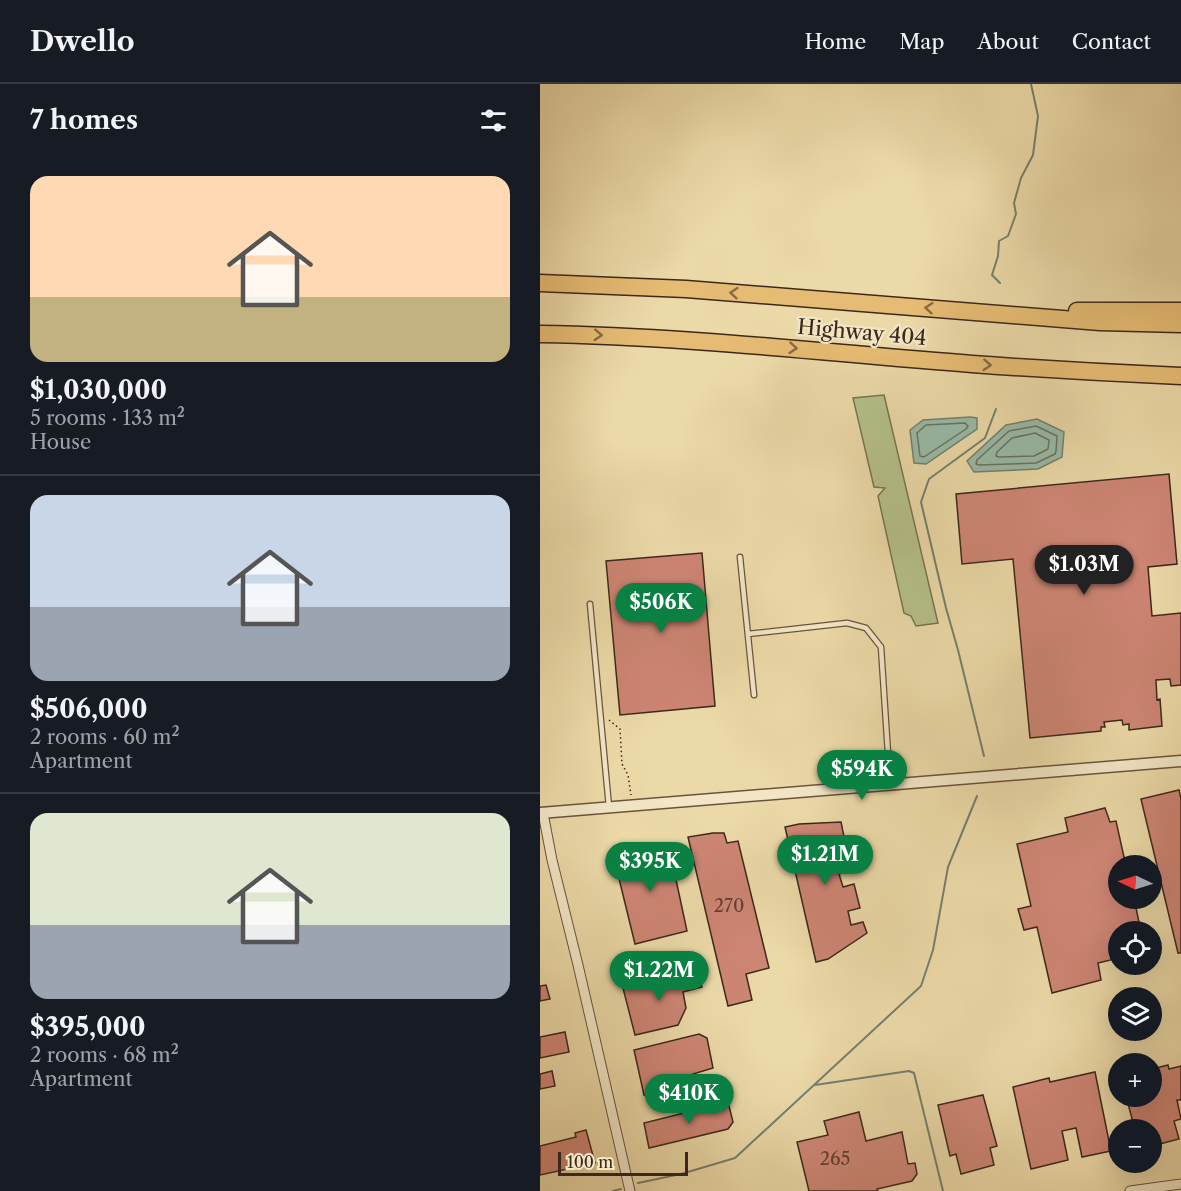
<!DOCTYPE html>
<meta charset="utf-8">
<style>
body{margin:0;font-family:"Libre Caslon Text",serif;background:#20242c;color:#f1f3f6;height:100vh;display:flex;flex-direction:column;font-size:22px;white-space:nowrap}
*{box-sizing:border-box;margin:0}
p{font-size:20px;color:#9ea1a6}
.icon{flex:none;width:33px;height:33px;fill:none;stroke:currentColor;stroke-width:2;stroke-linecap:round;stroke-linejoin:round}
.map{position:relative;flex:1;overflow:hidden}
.details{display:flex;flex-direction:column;background:#171b24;width:540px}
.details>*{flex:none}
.needle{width:39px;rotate:274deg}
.tools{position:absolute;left:568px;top:771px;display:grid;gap:12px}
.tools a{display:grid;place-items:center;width:54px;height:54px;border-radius:50%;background:#171b24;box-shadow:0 6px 24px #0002;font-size:30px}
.scale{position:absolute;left:18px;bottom:15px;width:130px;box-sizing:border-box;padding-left:6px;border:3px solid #3d281b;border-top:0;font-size:16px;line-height:21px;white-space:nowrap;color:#3d281b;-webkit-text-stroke:4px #f2e6c6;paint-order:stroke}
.price{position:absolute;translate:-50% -51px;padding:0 14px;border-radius:21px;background:#0b8043;color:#fff;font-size:20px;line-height:39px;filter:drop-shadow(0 2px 3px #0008)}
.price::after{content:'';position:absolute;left:50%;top:36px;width:18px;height:14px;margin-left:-9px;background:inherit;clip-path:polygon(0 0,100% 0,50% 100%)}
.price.on{background:#222;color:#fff}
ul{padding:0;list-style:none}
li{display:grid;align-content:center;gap:12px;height:318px;padding:0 30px}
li+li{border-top:2px solid #363941}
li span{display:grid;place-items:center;height:186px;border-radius:18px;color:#555}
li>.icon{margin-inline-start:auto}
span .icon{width:108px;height:108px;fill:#fffc;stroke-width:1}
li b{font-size:26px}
h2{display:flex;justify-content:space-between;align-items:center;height:72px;padding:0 30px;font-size:26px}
header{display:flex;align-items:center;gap:36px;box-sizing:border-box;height:84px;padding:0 30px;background:#171b24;border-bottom:2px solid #363941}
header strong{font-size:28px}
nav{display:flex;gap:33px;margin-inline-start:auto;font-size:21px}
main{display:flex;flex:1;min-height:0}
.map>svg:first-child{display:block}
.green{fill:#b5c089;stroke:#797452;stroke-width:1.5}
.water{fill:#98baa7;stroke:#74806f;stroke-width:1.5}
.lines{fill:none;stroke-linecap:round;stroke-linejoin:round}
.shore{stroke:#6a7161;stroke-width:1.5}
.stream{stroke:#74806f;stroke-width:2}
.building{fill:#cd8574;stroke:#3d281b;stroke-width:1.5}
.service-casing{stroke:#68543e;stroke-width:7}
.minor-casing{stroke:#68543e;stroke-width:11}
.tertiary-casing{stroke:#68543e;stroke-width:13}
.motorway-casing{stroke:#3d281b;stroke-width:19}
.path{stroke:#3d281b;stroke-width:1.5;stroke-dasharray:1.5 3;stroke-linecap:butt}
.service{stroke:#f2e6c6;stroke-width:4.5}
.minor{stroke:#f2e6c6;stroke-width:9}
.tertiary{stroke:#f2e6c6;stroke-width:10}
.motorway{stroke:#e6bc74;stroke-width:16}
.oneway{stroke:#896b43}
.labels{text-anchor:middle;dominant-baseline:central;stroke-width:4.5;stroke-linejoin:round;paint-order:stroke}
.number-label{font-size:18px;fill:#613f31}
.street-label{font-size:21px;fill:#3d281b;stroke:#f2e6c6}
</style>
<header>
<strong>Dwello</strong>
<nav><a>Home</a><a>Map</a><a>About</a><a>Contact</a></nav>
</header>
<main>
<section class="details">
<h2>7 homes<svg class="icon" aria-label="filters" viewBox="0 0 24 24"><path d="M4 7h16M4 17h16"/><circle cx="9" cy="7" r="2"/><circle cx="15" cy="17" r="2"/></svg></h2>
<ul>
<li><span style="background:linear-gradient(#ffd9b3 65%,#c2b280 0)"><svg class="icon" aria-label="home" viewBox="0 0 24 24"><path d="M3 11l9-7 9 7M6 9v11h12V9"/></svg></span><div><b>$1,030,000</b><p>5 rooms · 133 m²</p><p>House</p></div></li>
<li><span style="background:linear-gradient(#c9d6e8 60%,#9aa5b1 0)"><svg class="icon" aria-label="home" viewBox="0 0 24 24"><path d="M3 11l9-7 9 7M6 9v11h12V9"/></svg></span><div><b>$506,000</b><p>2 rooms · 60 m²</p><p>Apartment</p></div></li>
<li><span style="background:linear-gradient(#dfe7d0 60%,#9aa5b1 0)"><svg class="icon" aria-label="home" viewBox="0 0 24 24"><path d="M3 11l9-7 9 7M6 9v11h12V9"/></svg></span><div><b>$395,000</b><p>2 rooms · 68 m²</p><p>Apartment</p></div></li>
</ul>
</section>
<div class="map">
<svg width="641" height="1107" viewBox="0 0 641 1107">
<rect width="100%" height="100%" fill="#ebd9a7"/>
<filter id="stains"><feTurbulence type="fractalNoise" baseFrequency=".00333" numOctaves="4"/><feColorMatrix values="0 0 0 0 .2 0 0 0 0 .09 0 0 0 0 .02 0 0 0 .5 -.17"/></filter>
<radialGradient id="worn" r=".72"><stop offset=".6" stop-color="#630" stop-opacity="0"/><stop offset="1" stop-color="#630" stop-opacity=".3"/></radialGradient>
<!-- green -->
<path class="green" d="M344,311L398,539L376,542L371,532L364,529L338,412L345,404L334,403L313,314Z"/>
<!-- water -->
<path class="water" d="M430,333L437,334V345L386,380L374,379L370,346L383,336Z
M497,335L524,348L522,373L498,385L434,388L427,377L466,341Z"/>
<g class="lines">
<!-- shore -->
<path class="shore" d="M425,339L428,342L426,345L384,373L380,372L377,349L386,341Z
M496,342L517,352L516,367L515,370L496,379L439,381L436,380L437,376L469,347Z
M495,349L509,356L508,365L494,372L459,373L456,372L457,368L472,354Z"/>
<!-- stream -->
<path class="stream" d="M460,199L452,191L458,172L459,157L468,152L476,130L474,119L481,94L493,71L498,32L491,0
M444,672L418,566L406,524L381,418L389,395L445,354L456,325
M275,1001L369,987L374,989L403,1107
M98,1099L141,1090L195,1074L381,902L393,866L408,783L437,712
M73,1107L81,1105"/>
</g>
<!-- building -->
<path class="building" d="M629,390L637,480L608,483L612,532L641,529V601L631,602L630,595L616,596L617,616L620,615L622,642L589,646V640L583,641L582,636L564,638L565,643H561V647L490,654L473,475L422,480L416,410Z
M162,469L175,622L80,631L66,477Z
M639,706L641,715V869H638L601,715Z
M565,724L570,738L576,737L586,782H579V814H594L601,848H579V874L558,879L561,896L512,909L497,843L484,846L478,825L491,822L477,760L528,748L525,734Z
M301,738L311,787L299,790L303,803L314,800L320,824L308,827L311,841L323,838L327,849L288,875L276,878L245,743L259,740Z
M173,749H184L187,759L198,757L229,884L206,890L212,916L188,922L148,753Z
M129,763L147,847L95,860L72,766Z
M157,887L162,903L143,908L146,924L138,941L95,951L83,904Z
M6,901L10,915L0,917V902Z
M25,948L29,968L0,974V953Z
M159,950L167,954L173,984L153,990L155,999L104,1011L94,966Z
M628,981L629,985L641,982V1016H637L641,1035L634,1037L639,1055L612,1062V1046H595L586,1012H612V985Z
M12,987L15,1002L0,1005V990Z
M555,988L571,1067L542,1073L536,1044L522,1047L528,1076L491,1085L473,1003L509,994L510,998Z
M443,1011L457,1062L450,1064L454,1081L421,1090L416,1070L410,1072L398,1021Z
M188,1018L193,1038L188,1045L109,1064L104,1039Z
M319,1028L326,1057L362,1048L368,1080L375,1079L377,1090L372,1097L337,1105L338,1107H269L257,1058L288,1051L284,1037Z
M46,1046L55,1079L0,1091V1062L36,1053L35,1049Z"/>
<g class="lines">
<!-- service casing -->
<g class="service-casing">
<path id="service" d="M200,473L214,611
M50,520L69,723
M208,550L307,539L326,544L341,563L350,700"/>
</g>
<!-- minor casing -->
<g class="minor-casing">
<path id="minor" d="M3,729L12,776L38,881L90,1107
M590,1107L641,1100"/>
</g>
<!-- tertiary casing -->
<g class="tertiary-casing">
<path id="tertiary" d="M0,729L641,677"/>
</g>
<!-- motorway casing -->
<g class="motorway-casing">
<path id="motorway" d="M0,199L146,205L560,238L641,240
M537,227H641
M0,250C145,252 288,269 432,280C501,285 571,289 641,292"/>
</g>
<!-- path -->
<path class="path" d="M69,636L80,645L82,680L88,691L91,711"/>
<!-- service -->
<use href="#service" class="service"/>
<!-- minor -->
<use href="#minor" class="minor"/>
<!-- tertiary -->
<use href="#tertiary" class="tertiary"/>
<!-- motorway -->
<use href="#motorway" class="motorway"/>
</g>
<!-- one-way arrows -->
<defs><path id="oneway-chevron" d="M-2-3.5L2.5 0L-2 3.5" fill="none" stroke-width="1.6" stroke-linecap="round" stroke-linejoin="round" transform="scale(1.5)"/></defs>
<g class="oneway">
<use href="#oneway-chevron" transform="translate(194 209) rotate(-175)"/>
<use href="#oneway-chevron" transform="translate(389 224) rotate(-175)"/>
<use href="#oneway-chevron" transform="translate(58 251) rotate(3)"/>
<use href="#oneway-chevron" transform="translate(253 264) rotate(5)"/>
<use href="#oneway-chevron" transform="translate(447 281) rotate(4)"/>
</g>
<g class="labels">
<!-- number labels -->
<g class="number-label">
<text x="189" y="822">270</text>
<text x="295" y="1075">265</text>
</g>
<!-- street labels -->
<g class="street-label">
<text transform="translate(322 248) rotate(5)">Highway 404</text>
</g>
</g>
<rect width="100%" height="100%" filter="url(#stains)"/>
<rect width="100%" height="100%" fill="url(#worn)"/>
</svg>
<div class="tools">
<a><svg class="needle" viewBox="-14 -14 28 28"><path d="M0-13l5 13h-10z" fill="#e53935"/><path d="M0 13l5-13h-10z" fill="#9ea1a6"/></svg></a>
<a><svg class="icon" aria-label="locate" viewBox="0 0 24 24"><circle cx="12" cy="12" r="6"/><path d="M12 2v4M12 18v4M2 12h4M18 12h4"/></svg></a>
<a><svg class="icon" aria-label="layers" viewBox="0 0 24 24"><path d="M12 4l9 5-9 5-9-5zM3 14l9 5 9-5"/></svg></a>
<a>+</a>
<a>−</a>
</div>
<div class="scale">100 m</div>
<b class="price on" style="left:544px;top:512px">$1.03M</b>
<b class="price" style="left:121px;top:550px">$506K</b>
<b class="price" style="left:322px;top:717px">$594K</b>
<b class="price" style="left:285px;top:802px">$1.21M</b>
<b class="price" style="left:110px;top:809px">$395K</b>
<b class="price" style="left:119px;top:918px">$1.22M</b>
<b class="price" style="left:149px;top:1041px">$410K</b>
</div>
</main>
